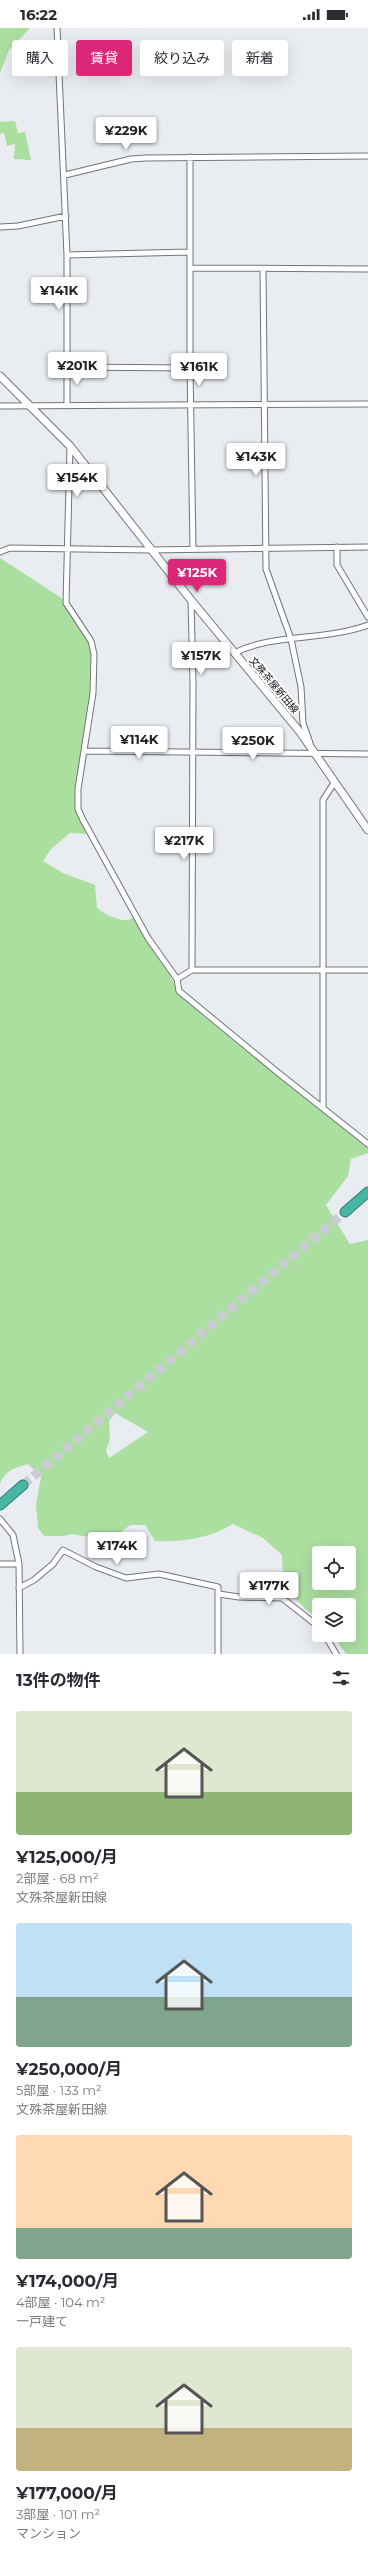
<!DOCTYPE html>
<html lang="ja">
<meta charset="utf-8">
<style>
body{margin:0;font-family:Montserrat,"Noto Sans JP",sans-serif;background:#f2f2f3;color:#2b2b33;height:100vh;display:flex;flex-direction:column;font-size:15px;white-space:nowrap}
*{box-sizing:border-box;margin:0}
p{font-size:13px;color:#7c7c81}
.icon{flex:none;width:22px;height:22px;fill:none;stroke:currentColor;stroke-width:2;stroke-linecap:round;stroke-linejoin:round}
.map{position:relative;height:1626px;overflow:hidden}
.sheet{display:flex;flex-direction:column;background:#fff;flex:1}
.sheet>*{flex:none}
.hud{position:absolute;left:12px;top:12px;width:344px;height:36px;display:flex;gap:8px}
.buttons{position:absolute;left:312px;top:1518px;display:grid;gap:8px}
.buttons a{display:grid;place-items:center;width:44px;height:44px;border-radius:4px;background:#fff;box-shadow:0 4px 16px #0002;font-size:20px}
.price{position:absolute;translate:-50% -34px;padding:0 9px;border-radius:4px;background:#fff;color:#222;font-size:13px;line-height:26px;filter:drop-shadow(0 1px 2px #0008)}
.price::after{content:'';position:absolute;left:50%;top:24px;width:12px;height:9px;margin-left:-6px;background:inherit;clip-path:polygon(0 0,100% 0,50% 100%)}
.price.current{background:#db2777;color:#fff}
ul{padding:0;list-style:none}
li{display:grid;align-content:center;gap:8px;height:212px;padding:0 16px}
li span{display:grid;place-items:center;height:124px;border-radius:4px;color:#555}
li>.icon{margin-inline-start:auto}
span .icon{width:72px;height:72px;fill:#fffc;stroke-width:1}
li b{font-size:17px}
h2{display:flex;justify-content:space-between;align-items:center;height:48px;padding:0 16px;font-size:17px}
.pill{padding:0 14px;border-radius:4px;background:#fff;box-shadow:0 4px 16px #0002;font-size:14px;line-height:36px}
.pill.current{background:#db2777;color:#fff}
.status{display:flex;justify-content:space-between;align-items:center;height:28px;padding:0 20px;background:#fff;direction:ltr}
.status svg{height:11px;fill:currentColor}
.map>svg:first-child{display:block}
.green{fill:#abdfa0;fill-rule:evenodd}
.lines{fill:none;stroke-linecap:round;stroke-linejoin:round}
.motorway-tunnel{stroke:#c9cdd1;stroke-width:9;stroke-dasharray:9 4.5;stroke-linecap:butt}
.minor-casing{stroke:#717479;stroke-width:7}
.secondary-casing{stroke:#717479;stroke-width:9}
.motorway-casing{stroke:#367e73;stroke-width:11}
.minor{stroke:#fff;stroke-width:5}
.secondary{stroke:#fff;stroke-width:7}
.motorway{stroke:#48b6a4;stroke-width:9}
.labels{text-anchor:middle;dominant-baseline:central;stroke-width:4;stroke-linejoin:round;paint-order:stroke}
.street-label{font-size:10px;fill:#161719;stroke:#fff}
</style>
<div class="status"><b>16:22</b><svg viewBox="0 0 49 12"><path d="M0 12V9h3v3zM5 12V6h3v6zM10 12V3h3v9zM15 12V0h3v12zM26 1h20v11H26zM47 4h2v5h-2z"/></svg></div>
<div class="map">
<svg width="368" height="1626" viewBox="0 0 368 1626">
<rect width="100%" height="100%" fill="#e9edf2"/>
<!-- green -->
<path class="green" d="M0,0H30L9,22L0,45Z
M15,93L18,105L25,104L31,132L14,131L15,116L7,118L4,105L0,106V94Z
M0,530L60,569L82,592L93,618L97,637L83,706L77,768L79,778L90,802L85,806L70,805L51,821L43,833L63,845L95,857L97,880C107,888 127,899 138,886L175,957L201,986L368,1120V1125L351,1131L348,1148L326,1177L350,1216L368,1212V1626H346L333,1607H349V1577H319V1593C293,1568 282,1565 282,1527L263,1510L233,1496C208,1511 183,1514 155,1513L145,1497H130L115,1509L106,1512L72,1506L64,1508H44L38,1500L36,1477L41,1449L28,1436C15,1440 5,1442 0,1456ZM115,1385L148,1404L109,1430L106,1423L110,1411L109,1393ZM319,1525H349V1555H319Z"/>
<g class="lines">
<!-- motorway-tunnel -->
<path class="motorway-tunnel" d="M23,1457L345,1184"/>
<!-- minor casing -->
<g class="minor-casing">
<path id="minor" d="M57,0L67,227V378
M190,129V340L193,520
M65,147L131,131L146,130L368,128
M0,199L18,198L66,188
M67,227L189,224
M190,240L368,241
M263,242L266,541L291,611L301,659L303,695L310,715
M69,339L190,340
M0,378L368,376
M70,418L66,575L91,613L94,626L93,665L78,761V781L83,792L148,910L177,951L179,963L276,1043L368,1116
M337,519V537L368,589
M0,524L10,520L150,522L368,519
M191,572L193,655L192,942
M234,625C275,605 324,613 368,597
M85,723L368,726
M177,951L192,942H368
M323,1080V772L334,755
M0,1491L13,1507L19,1536L20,1626
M0,1536H19
M19,1560L34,1552L53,1536L63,1522L96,1539L126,1550L159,1546L218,1559V1626
M219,1566L239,1569L282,1570L319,1599
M325,1607L336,1626"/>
</g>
<!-- secondary casing -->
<g class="secondary-casing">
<path id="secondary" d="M0,348L70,418L191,572L300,704L368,802"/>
</g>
<!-- motorway casing -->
<g class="motorway-casing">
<path id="motorway" d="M345,1184L368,1164
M0,1477L23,1457"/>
</g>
<!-- minor -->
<use href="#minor" class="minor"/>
<!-- secondary -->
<use href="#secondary" class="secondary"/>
<!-- motorway -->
<use href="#motorway" class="motorway"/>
</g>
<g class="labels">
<!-- street labels -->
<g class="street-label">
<text transform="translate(274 657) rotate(50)">文殊茶屋新田線</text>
</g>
</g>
</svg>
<div class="buttons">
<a><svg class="icon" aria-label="locate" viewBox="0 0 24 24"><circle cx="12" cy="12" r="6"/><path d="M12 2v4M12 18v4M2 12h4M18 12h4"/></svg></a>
<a><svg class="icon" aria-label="layers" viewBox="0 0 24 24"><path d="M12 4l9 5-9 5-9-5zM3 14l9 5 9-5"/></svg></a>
</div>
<b class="price" style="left:126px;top:123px">¥229K</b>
<b class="price" style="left:59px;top:283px">¥141K</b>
<b class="price" style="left:77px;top:358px">¥201K</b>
<b class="price" style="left:199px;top:359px">¥161K</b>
<b class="price" style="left:256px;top:449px">¥143K</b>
<b class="price" style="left:77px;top:470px">¥154K</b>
<b class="price current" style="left:197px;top:565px">¥125K</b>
<b class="price" style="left:201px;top:648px">¥157K</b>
<b class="price" style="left:139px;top:732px">¥114K</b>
<b class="price" style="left:253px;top:733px">¥250K</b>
<b class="price" style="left:184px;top:833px">¥217K</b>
<b class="price" style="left:117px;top:1538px">¥174K</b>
<b class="price" style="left:269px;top:1578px">¥177K</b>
<div class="hud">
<a class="pill">購入</a>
<a class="pill current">賃貸</a>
<a class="pill">絞り込み</a>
<a class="pill">新着</a>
</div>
</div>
<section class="sheet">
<h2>13件の物件<svg class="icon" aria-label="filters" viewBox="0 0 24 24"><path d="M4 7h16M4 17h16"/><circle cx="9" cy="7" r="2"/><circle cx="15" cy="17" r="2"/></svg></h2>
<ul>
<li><span style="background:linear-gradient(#dfe7d0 65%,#8fb573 0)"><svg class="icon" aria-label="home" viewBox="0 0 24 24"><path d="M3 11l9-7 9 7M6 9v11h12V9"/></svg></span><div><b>¥125,000/月</b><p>2部屋 · 68 m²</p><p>文殊茶屋新田線</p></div></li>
<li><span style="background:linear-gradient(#bfe0f5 60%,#7fa58c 0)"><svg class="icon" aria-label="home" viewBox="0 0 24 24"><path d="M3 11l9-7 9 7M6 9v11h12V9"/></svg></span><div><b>¥250,000/月</b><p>5部屋 · 133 m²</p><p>文殊茶屋新田線</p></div></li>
<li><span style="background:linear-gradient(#ffd9b3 75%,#7fa58c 0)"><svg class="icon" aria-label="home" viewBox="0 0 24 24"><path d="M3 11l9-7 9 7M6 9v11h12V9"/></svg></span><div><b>¥174,000/月</b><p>4部屋 · 104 m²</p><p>一戸建て</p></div></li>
<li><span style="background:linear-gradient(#dfe7d0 65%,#c2b280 0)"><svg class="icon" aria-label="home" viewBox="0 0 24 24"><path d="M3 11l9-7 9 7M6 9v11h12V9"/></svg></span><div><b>¥177,000/月</b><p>3部屋 · 101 m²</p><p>マンション</p></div></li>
</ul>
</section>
